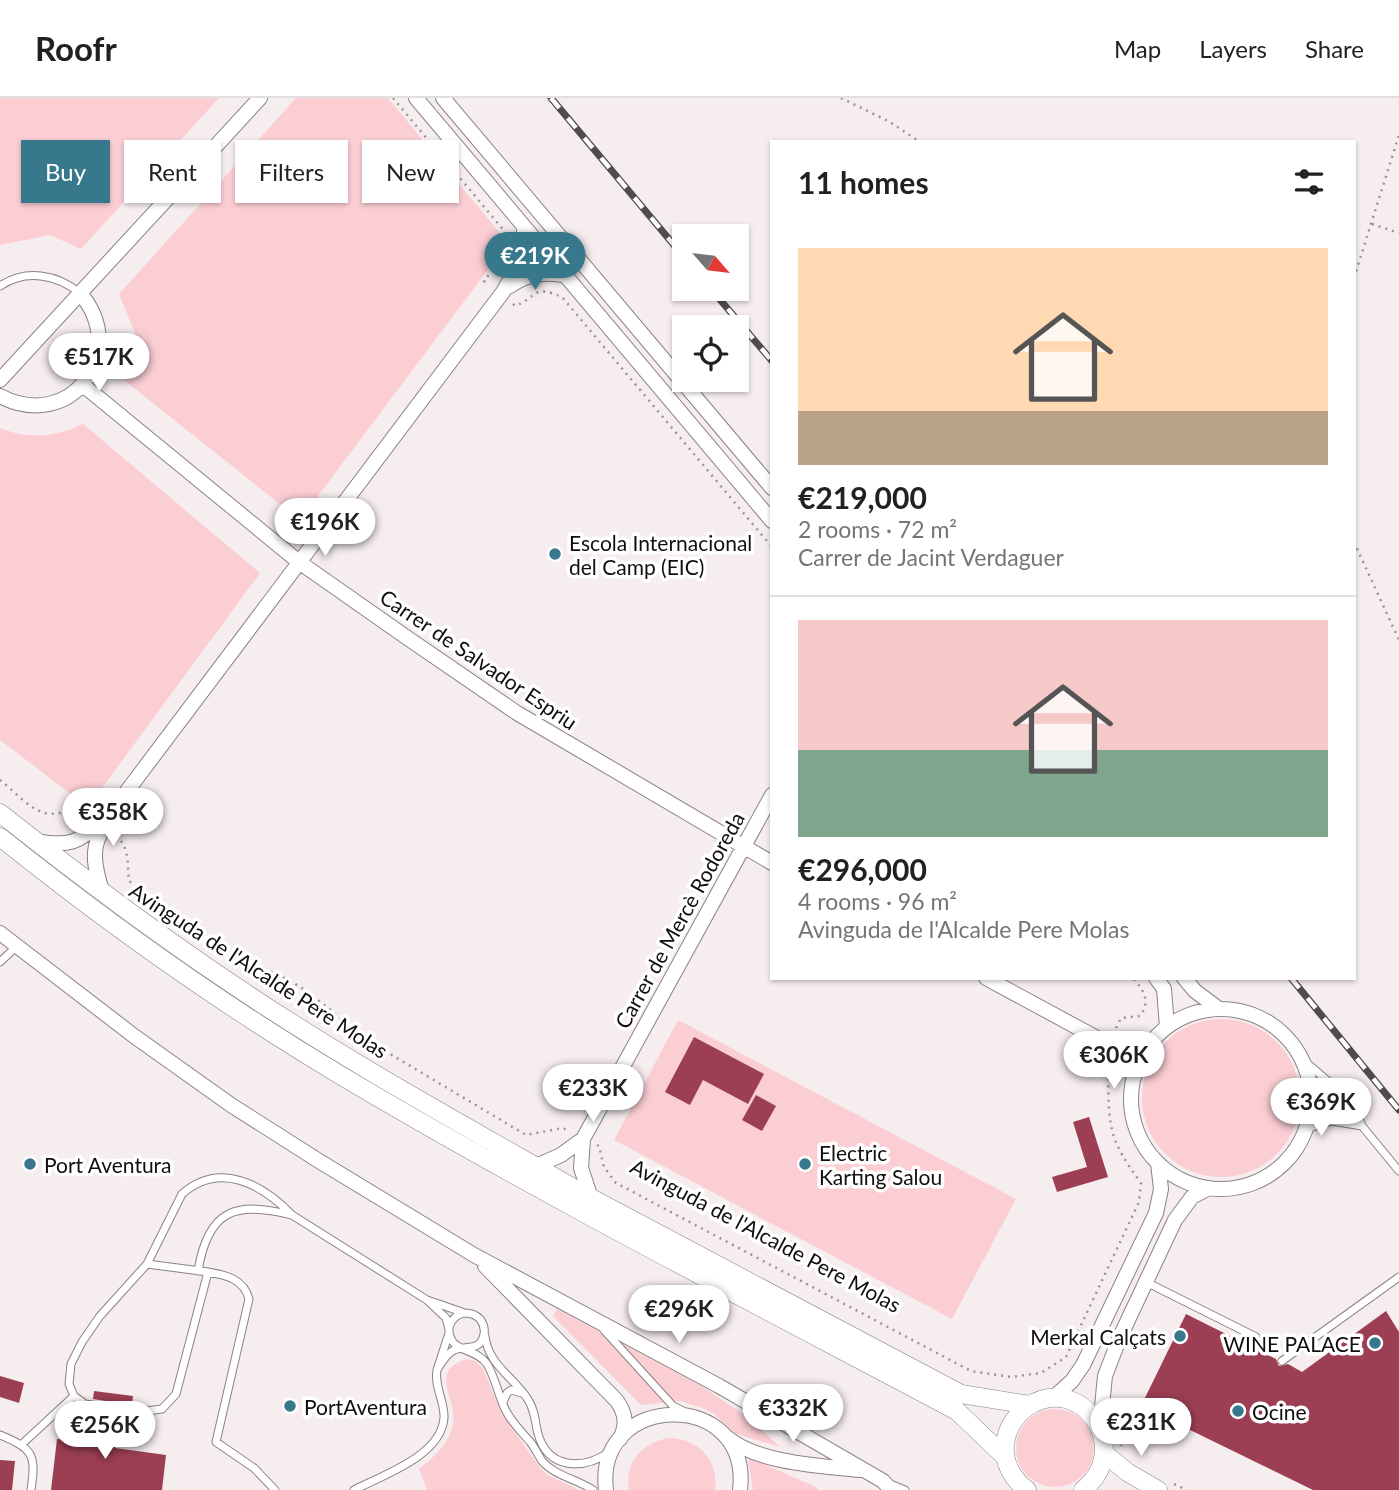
<!DOCTYPE html>
<meta charset="utf-8">
<style>
body{margin:0;font-family:Lato,sans-serif;background:#f6f6f6;color:#202124;height:100vh;display:flex;flex-direction:column;font-size:26px;white-space:nowrap}
*{box-sizing:border-box;margin:0}
p{font-size:23px;color:#757577}
.icon{flex:none;width:38px;height:38px;fill:none;stroke:currentColor;stroke-width:2;stroke-linecap:round;stroke-linejoin:round}
.map{position:relative;flex:1;overflow:hidden}
.details{position:absolute;left:770px;top:42px;width:586px;height:840px;display:flex;flex-direction:column;background:#fff;border-radius:0px;box-shadow:0 2px 5px #0004}
.details>*{flex:none}
.top-card{position:absolute;left:21px;top:42px;width:644px;height:63px;display:flex;gap:14px}
.needle{width:46px;rotate:118deg}
.controls{position:absolute;left:672px;top:126px;display:grid;gap:14px}
.controls a{display:grid;place-items:center;width:77px;height:77px;border-radius:0px;background:#fff;box-shadow:0 2px 5px #0004;font-size:35px}
.price{position:absolute;translate:-50% -60px;padding:0 16px;border-radius:24px;background:#fff;color:#222;font-size:23px;line-height:46px;filter:drop-shadow(0 2px 4px #0008)}
.price::after{content:'';position:absolute;left:50%;top:42px;width:21px;height:16px;margin-left:-10px;background:inherit;clip-path:polygon(0 0,100% 0,50% 100%)}
.price.current{background:#38788c;color:#fff}
ul{padding:0;list-style:none}
li{display:grid;align-content:center;gap:14px;height:371px;padding:0 28px}
li+li{border-top:2px solid #e0e0e0}
li span{display:grid;place-items:center;height:217px;border-radius:0px;color:#555}
li>.icon{margin-inline-start:auto}
span .icon{width:126px;height:126px;fill:#fffc;stroke-width:1}
li b{font-size:30px}
h2{display:flex;justify-content:space-between;align-items:center;height:84px;padding:0 28px;font-size:30px}
.chip{padding:0 24px;border-radius:0px;background:#fff;box-shadow:0 2px 5px #0004;font-size:24px;line-height:63px}
.chip.current{background:#38788c;color:#fff}
header{display:flex;align-items:center;gap:42px;box-sizing:border-box;height:98px;padding:0 35px;background:#fff;border-bottom:2px solid #e0e0e0}
header strong{font-size:33px}
nav{display:flex;gap:38px;margin-inline-start:auto;font-size:24px}
.map>svg:first-child{display:block}
.green{fill:#fbced4}
.building{fill:#9d3f54}
.lines{fill:none;stroke-linecap:round;stroke-linejoin:round}
.service-casing{stroke:#8b8283;stroke-width:9}
.minor-casing{stroke:#8b8283;stroke-width:16}
.tertiary-casing{stroke:#8b8283;stroke-width:19}
.path{stroke:#9b9595;stroke-width:2.5;stroke-dasharray:2 5;stroke-linecap:butt}
.service{stroke:#fff;stroke-width:7}
.minor{stroke:#fff;stroke-width:14}
.tertiary{stroke:#fff;stroke-width:18}
.rail-casing{stroke:#504b4c;stroke-width:7}
.rail{stroke:#fff;stroke-width:4.5;stroke-dasharray:13;stroke-linecap:butt}
.poi-dot{fill:#38788c;stroke:#fff;stroke-width:2.5}
.labels{text-anchor:middle;dominant-baseline:central;stroke-width:7;stroke-linejoin:round;paint-order:stroke}
.poi-label{font-size:21px;fill:#110e0e;stroke:#fff;text-anchor:start}
.street-label{font-size:21px;fill:#110e0e;stroke:#fff}
</style>
<header>
<strong>Roofr</strong>
<nav><a>Map</a><a>Layers</a><a>Share</a></nav>
</header>
<div class="map">
<svg width="1399" height="1392" viewBox="0 0 1399 1392">
<rect width="100%" height="100%" fill="#f6edee"/>
<!-- green -->
<path class="green" d="M0,0H219L81,151L50,137L0,147Z
M296,0H388L499,134L503,140L502,153L300,422L124,282L135,235L119,196Z
M83,326L260,475L88,709L0,642V330C28,342 56,339 83,326Z
M1142 1000a79 79 0 1 1 158 0a79 79 0 1 1-158 0Z
M678,922L1016,1101L952,1221L614,1042Z
M557,1211L700,1287L746,1318L780,1349L736,1336L713,1315L700,1309L680,1303L641,1307L553,1218Z
M467,1261L475,1263L483,1270L501,1314L540,1370L548,1377L579,1392H427L419,1371C433,1360 449,1346 453,1327C458,1301 427,1273 467,1261Z
M1016 1350a39 39 0 1 1 78 0a39 39 0 1 1-78 0Z
M669,1340C699,1341 719,1362 715,1392H629C624,1364 643,1344 669,1340Z
M748,1359L816,1389L818,1392H753Z"/>
<!-- building -->
<path class="building" d="M694,939L764,976L748,1006L703,982L690,1007L665,994Z
M756,997L776,1008L762,1033L742,1022Z
M1089,1019L1108,1079L1057,1094L1052,1079L1087,1069L1073,1024Z
M1386,1213L1399,1234V1392H1313L1141,1308L1186,1216L1276,1261L1279,1268L1288,1266L1302,1274Z
M0,1278L24,1285L19,1305L0,1299Z
M94,1293L133,1298L132,1307L93,1301Z
M91,1313L131,1319L130,1327L118,1325L115,1350L166,1357L162,1392H51L57,1341L87,1344Z
M0,1362L15,1363L12,1392H0Z"/>
<g class="lines">
<!-- service casing -->
<g class="service-casing">
<path id="service" d="M0,188C26,171 56,176 80,195
M0,864L17,848
M1302,961L1351,1003L1362,1028L1399,1073
M1306,1031L1332,1023L1362,1028
M147,1166L208,1174L176,1296L162,1311L139,1314L85,1306L74,1298L69,1286L71,1266L82,1244L100,1218L147,1166L182,1096C220,1063 262,1086 292,1117L427,1202
M198,1173C208,1111 236,1103 292,1117
M208,1174C226,1177 244,1181 249,1201L216,1344L254,1370L275,1392
M1146,1184L1256,1239
M449,1231L446,1220L427,1202L462,1214
M604,1232L673,1308L683,1313
M449,1235L437,1272C441,1265 447,1255 454,1252C466,1247 481,1254 484,1236C485,1231 483,1225 480,1221C476,1217 471,1215 465,1215C454,1216 446,1228 450,1238C454,1254 477,1251 487,1266C495,1279 498,1296 505,1311C511,1324 521,1333 531,1345C535,1350 538,1357 542,1363C555,1378 577,1381 593,1392
M485,1238C488,1266 513,1279 527,1300C535,1311 535,1324 538,1336C548,1371 582,1372 608,1355
M1282,1263L1399,1179
M503,1304L507,1295L511,1292L522,1295
M0,1337C34,1351 36,1357 31,1392
M22,1346L74,1298
M890,1386L905,1392
M354,1392C383,1377 441,1358 444,1320C445,1304 434,1289 437,1272"/>
</g>
<!-- minor casing -->
<g class="minor-casing">
<path id="minor" d="M416,0L772,423
M443,0L772,390
M510,188C527,176 543,174 563,177
M0,282L260,0
M83,287L299,464L406,539L517,615L772,765
M0,298C70,335 131,255 80,195
M37,743C68,749 80,745 102,722
M103,796C88,751 94,744 118,705L503,194L524,158V129
M0,835L134,938L231,1007L319,1063L474,1157L719,1288L883,1383L891,1392
M986,880L1108,946L1123,962L1134,979
M1156,880L1164,891L1167,929
M1184,880L1195,893L1219,911
M1131 1001a90 90 0 1 1 180 0a90 90 0 1 1-180 0Z
M1108,946L1152,943
M583,1041L772,697
M536,1068L561,1057L583,1041L581,1070L591,1100
M485,1168L617,1303C626,1316 627,1327 620,1341
M1052,1301L1072,1283L1083,1267L1156,1115L1161,1091L1158,1065
M1100,1329L1105,1278L1120,1239L1175,1122L1192,1099L1209,1090
M728,1340C757,1365 823,1368 860,1372
M606,1392C594,1293 752,1290 740,1392"/>
</g>
<!-- tertiary casing -->
<g class="tertiary-casing">
<path id="tertiary" d="M0,715C76,775 154,834 235,888C349,965 471,1031 591,1100L961,1296L1030,1307
M0,739C106,824 223,907 340,977C542,1097 750,1203 957,1313L1005,1359
M1104,1355L1127,1374L1158,1392
M1027,1392C1012,1381 1003,1364 1005,1345C1007,1331 1015,1318 1027,1309C1080,1273 1135,1350 1083,1392"/>
</g>
<!-- path -->
<path class="path" d="M393,0L506,135C511,156 496,167 484,183L488,187
M841,0L890,24L920,44
M1372,126L1399,135
M1354,180L1399,37
M513,206L515,208C538,199 532,186 562,199L772,449
M1354,444L1399,542
M0,682C13,692 29,711 45,715C61,719 74,706 88,717
M116,738C130,749 127,766 129,783L224,852L289,882L305,892L332,913L355,935L526,1037L563,1030L569,1033
M1116,930L1121,920L1140,918C1151,903 1144,893 1133,880
M597,1047L599,1048L604,1069L616,1085L971,1273L1011,1279L1041,1275L1066,1259
M1066,1259L1139,1104L1141,1085C1109,1041 1109,1032 1108,978L1097,967L1100,961
M1118,1305L1121,1348
M1174,1386L1187,1392"/>
<!-- service -->
<use href="#service" class="service"/>
<!-- minor -->
<use href="#minor" class="minor"/>
<!-- tertiary -->
<use href="#tertiary" class="tertiary"/>
<!-- rail casing -->
<g class="rail-casing">
<path id="rail" d="M551,0L684,159
M711,191L772,263
M1291,880L1399,1012"/>
</g>
<!-- rail -->
<use href="#rail" class="rail"/>
</g>
<!-- markers -->
<g class="poi-dot">
<circle cx="555" cy="456" r="7"/>
<circle cx="30" cy="1066" r="7"/>
<circle cx="805" cy="1066" r="7"/>
<circle cx="1180" cy="1238" r="7"/>
<circle cx="1375" cy="1245" r="7"/>
<circle cx="290" cy="1308" r="7"/>
<circle cx="1238" cy="1313" r="7"/>
</g>
<g class="labels">
<!-- poi labels -->
<g class="poi-label">
<text x="569" y="444">Escola Internacional<tspan x="569" dy="24">del Camp (EIC)</tspan></text>
<text x="819" y="1054">Electric<tspan x="819" dy="24">Karting Salou</tspan></text>
<text x="44" y="1066">Port Aventura</text>
<text x="1166" y="1238" text-anchor="end">Merkal Calçats</text>
<text x="1361" y="1245" text-anchor="end">WINE PALACE</text>
<text x="304" y="1308">PortAventura</text>
<text x="1252" y="1313">Ocine</text>
</g>
<!-- street labels -->
<g class="street-label">
<text transform="translate(479 561) rotate(34)">Carrer de Salvador Espriu</text>
<text transform="translate(679 822) rotate(-61)">Carrer de Mercè Rodoreda</text>
<text transform="translate(259 872) rotate(33)">Avinguda de l'Alcalde Pere Molas</text>
<text transform="translate(766 1137) rotate(28)">Avinguda de l'Alcalde Pere Molas</text>
</g>
</g>
</svg>
<div class="controls">
<a><svg class="needle" viewBox="-14 -14 28 28"><path d="M0-13l5 13h-10z" fill="#e53935"/><path d="M0 13l5-13h-10z" fill="#757577"/></svg></a>
<a><svg class="icon" aria-label="locate" viewBox="0 0 24 24"><circle cx="12" cy="12" r="6"/><path d="M12 2v4M12 18v4M2 12h4M18 12h4"/></svg></a>
</div>
<b class="price current" style="left:535px;top:194px">€219K</b>
<b class="price" style="left:99px;top:295px">€517K</b>
<b class="price" style="left:325px;top:460px">€196K</b>
<b class="price" style="left:113px;top:750px">€358K</b>
<b class="price" style="left:1114px;top:993px">€306K</b>
<b class="price" style="left:593px;top:1026px">€233K</b>
<b class="price" style="left:1321px;top:1040px">€369K</b>
<b class="price" style="left:679px;top:1247px">€296K</b>
<b class="price" style="left:793px;top:1346px">€332K</b>
<b class="price" style="left:1141px;top:1360px">€231K</b>
<b class="price" style="left:105px;top:1363px">€256K</b>
<div class="top-card">
<a class="chip current">Buy</a>
<a class="chip">Rent</a>
<a class="chip">Filters</a>
<a class="chip">New</a>
</div>
<section class="details">
<h2>11 homes<svg class="icon" aria-label="filters" viewBox="0 0 24 24"><path d="M4 7h16M4 17h16"/><circle cx="9" cy="7" r="2"/><circle cx="15" cy="17" r="2"/></svg></h2>
<ul>
<li><span style="background:linear-gradient(#ffd9b3 75%,#b9a48a 0)"><svg class="icon" aria-label="home" viewBox="0 0 24 24"><path d="M3 11l9-7 9 7M6 9v11h12V9"/></svg></span><div><b>€219,000</b><p>2 rooms · 72 m²</p><p>Carrer de Jacint Verdaguer</p></div></li>
<li><span style="background:linear-gradient(#f6c9c9 60%,#7fa58c 0)"><svg class="icon" aria-label="home" viewBox="0 0 24 24"><path d="M3 11l9-7 9 7M6 9v11h12V9"/></svg></span><div><b>€296,000</b><p>4 rooms · 96 m²</p><p>Avinguda de l'Alcalde Pere Molas</p></div></li>
</ul>
</section>
</div>
